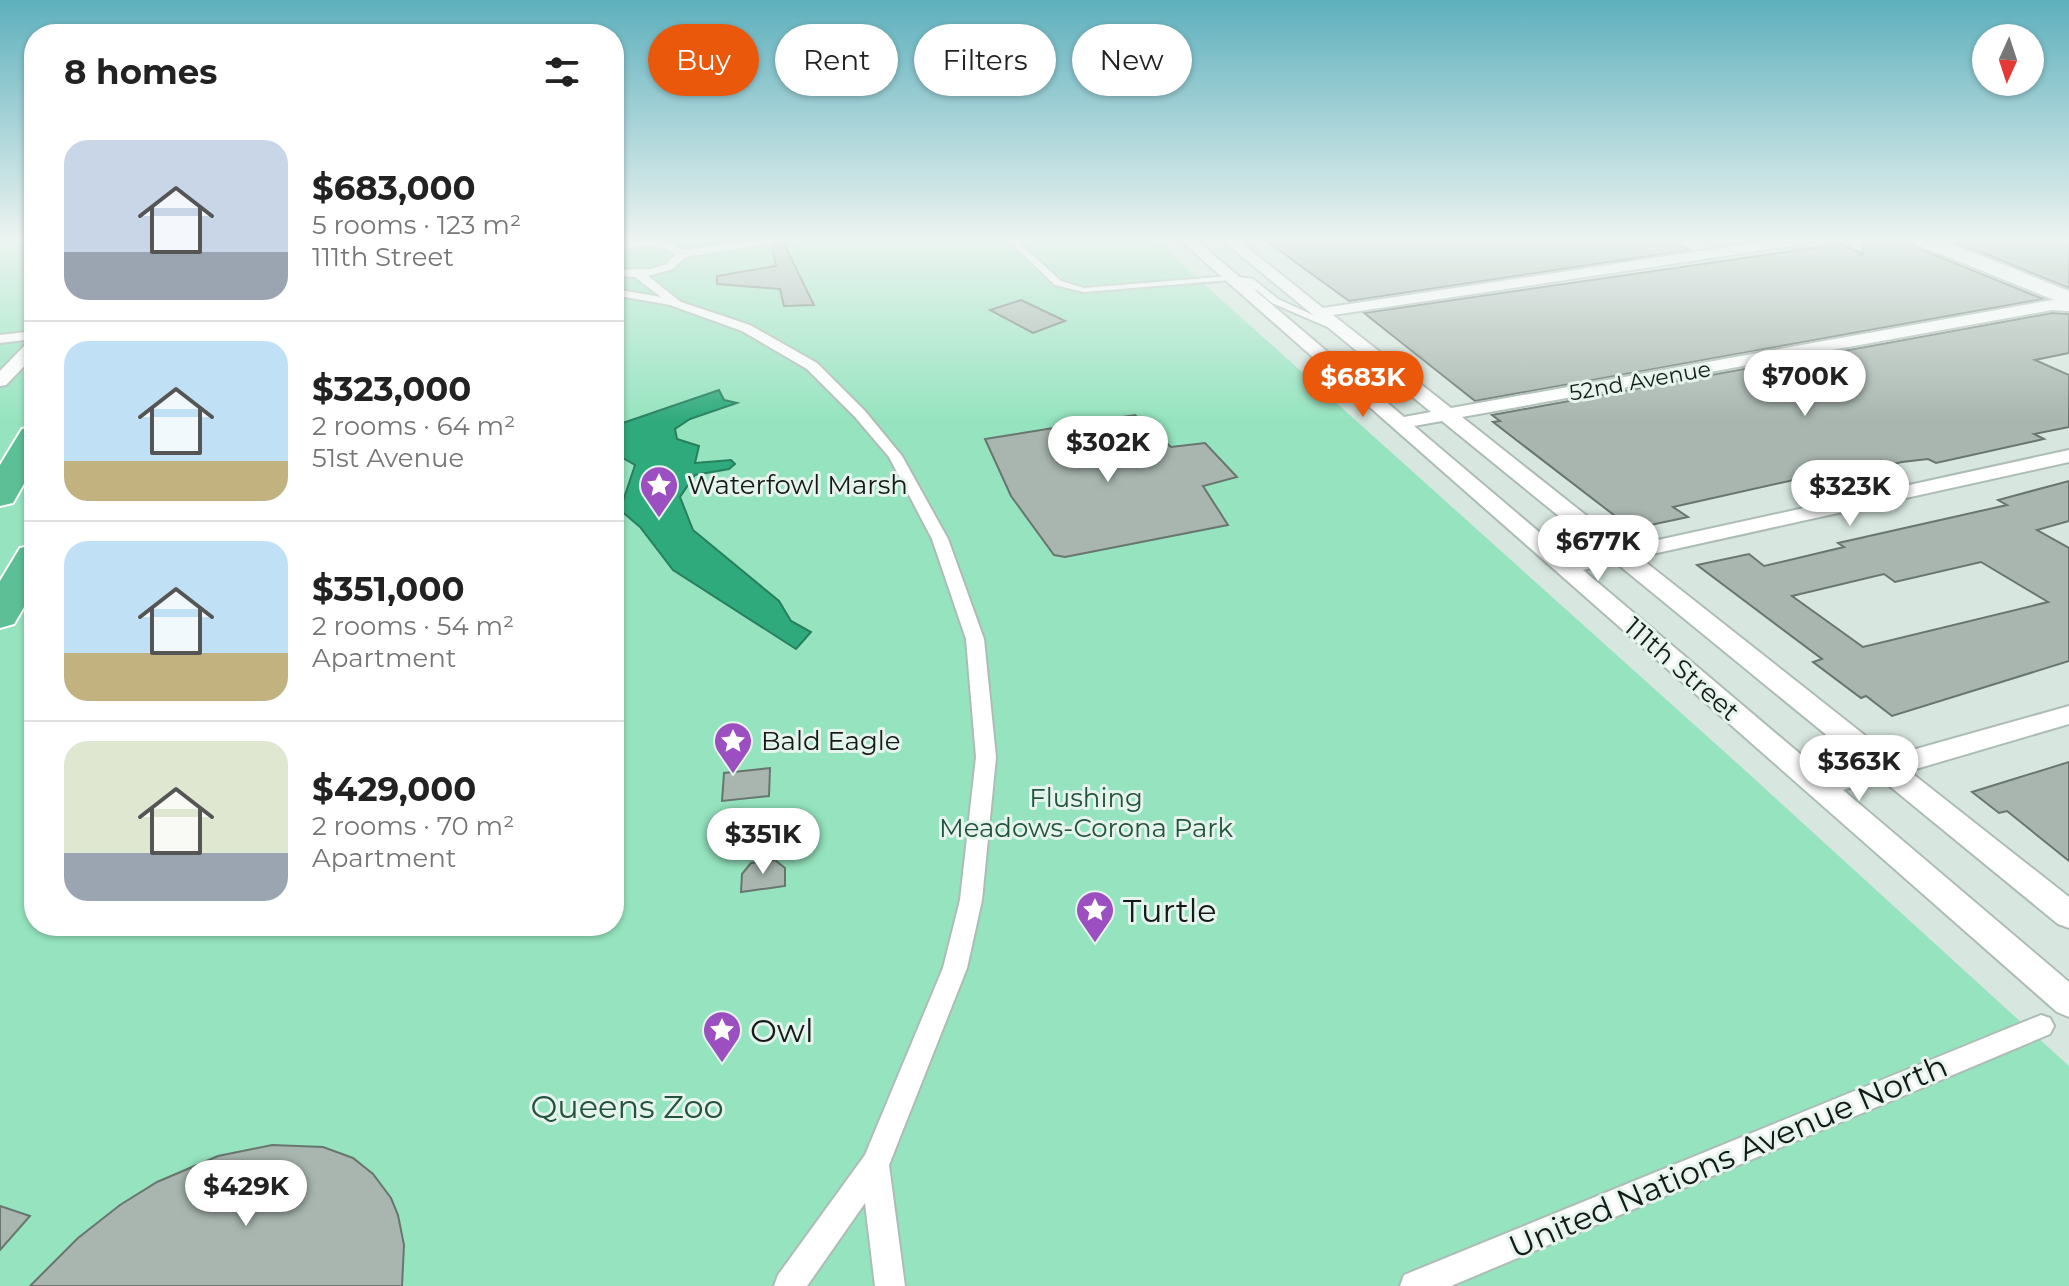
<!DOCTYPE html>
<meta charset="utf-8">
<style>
body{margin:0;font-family:Montserrat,sans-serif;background:#f2f2f2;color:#222;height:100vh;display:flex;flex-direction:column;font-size:30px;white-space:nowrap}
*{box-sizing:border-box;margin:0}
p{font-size:26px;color:#767676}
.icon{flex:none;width:44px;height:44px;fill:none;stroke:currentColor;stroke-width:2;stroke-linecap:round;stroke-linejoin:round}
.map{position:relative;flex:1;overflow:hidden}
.drawer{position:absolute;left:24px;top:24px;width:600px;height:912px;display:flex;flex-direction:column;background:#fff;border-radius:32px;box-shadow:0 2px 6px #0004}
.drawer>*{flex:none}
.guide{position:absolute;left:648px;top:24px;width:760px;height:72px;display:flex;gap:16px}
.needle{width:52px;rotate:183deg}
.tools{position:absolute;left:1972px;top:24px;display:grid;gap:16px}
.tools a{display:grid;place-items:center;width:72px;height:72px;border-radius:50%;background:#fff;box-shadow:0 2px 6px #0004;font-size:40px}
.price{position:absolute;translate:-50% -68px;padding:0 18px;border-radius:28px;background:#fff;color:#222;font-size:26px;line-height:52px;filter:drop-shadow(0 2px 4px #0008)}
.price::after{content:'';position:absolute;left:50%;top:48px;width:24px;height:18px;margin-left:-12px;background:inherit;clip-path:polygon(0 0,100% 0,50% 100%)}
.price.selected{background:#ea580c;color:#fff}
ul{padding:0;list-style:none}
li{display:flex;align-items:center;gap:24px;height:200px;padding:0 40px}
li+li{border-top:2px solid #e0e0e0}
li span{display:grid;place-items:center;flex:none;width:224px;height:160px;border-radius:24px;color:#555}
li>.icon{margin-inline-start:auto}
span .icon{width:96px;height:96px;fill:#fffc;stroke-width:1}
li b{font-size:34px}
h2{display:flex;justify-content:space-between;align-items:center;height:96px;padding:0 40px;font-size:34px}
.pill{padding:0 28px;border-radius:36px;background:#fff;box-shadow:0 2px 6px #0004;font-size:28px;line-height:72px}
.pill.selected{background:#ea580c;color:#fff}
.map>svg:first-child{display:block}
.green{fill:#95e4bf}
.water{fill:#2faa7c;stroke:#277f5e;stroke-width:2}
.building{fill:#a8b6af;stroke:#69766f;stroke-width:2;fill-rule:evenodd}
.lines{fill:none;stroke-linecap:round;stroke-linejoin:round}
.service-casing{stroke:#adbcb4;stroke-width:4}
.pedestrian-casing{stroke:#adbcb4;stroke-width:4}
.minor-casing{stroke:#adbcb4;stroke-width:4}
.secondary-casing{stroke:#adbcb4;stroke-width:4}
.motorway-casing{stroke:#fff;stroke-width:4}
.service{fill:#fff;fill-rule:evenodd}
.pedestrian{fill:#fff;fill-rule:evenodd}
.minor{fill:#fff;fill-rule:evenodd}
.secondary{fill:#fff;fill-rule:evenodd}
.motorway{fill:#5dbf95;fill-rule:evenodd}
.labels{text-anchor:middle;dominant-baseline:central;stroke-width:6;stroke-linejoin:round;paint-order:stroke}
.far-street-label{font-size:22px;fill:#151a18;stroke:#e5f4ec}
.poi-label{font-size:26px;fill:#151a18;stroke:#e5f4ec;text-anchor:start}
.street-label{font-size:26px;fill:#151a18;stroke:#e5f4ec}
.park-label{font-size:26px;fill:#23523e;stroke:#e5f4ec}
.near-poi-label{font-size:32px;fill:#151a18;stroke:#e5f4ec;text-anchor:start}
.near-park-label{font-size:32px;fill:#23523e;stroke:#e5f4ec}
.near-street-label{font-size:32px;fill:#151a18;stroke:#e5f4ec}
</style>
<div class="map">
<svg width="2069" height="1286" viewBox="0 0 2069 1286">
<rect width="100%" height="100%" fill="#d7e7df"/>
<!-- green -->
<path class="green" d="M0,240H34V926H614V240H1155L1748,773L2069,1066V1286H0Z"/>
<!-- water -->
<path class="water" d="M719,390L724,400L737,403L690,419L675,429L677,439L699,446L695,463L731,460L735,464L729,469L695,475L680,497L693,530L779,601L791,621L811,632L796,649L673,570L640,527L620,510L635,465L614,453V426Z"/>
<!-- building -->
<path class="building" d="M1265,240H1671L1690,250L1349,301Z
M1865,240H1910L1915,247L2043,299L1475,401L1364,313L1841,244L1863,254Z
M1951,240H2069V288Z
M784,244L814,305L784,306L780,289L717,284V276L776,266L772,246Z
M1021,300L1065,321L1033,333L990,310Z
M2052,313L2069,314V353L2035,360L2069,375V427L2034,434L2044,439L1936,463L1928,459L1902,462L1815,481L1807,477L1673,507L1688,517L1632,529L1493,422L1500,421L1492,415Z
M1135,415L1171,447L1205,443L1237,477L1203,486L1228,525L1065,557L1054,555L1011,496L985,439Z
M2069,481V521L2037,530L2069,548V661L1892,716L1866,696L1861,698L1813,662L1822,659L1697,565L1749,554L1764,566L1844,547L1838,543L2007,505L1998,500ZM1981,562L2048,602L1863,647L1792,596L1884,574L1895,582Z
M2069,762V861L2007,811L1999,813L1972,792Z
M770,768L769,796L722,801L724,773Z
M775,860L785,868V886L741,892L742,874L751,863Z
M272,1145L323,1147L353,1158L373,1174L391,1198L398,1215L404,1245L402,1286H30L78,1238L120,1205L157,1182L218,1156Z
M0,1206L30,1216L0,1250Z"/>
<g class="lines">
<!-- service casing -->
<g class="service-casing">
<path id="service" d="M1008,240H1016L1061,281L1084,288L1230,276L1253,279L1278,299L1339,327L1332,329L1272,303L1257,290L1248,289L1247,287L1250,285L1230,280L1084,292L1055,285Z"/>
</g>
<!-- pedestrian casing -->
<g class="pedestrian-casing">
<path id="pedestrian" d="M639,240L667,242L683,250L760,240H793L685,257L673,269L648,276L681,302L750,325L817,363L865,411L902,456L948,539L984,639L996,757L982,900L967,968L889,1165L905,1286H875L865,1203L807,1286H774L778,1275L865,1155L943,968L960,900L976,757L966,639L932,539L889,457L855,417L807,369L742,331L670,305L614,295V289L661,297L635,277L614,276V270L651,269L666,264L675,255C657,241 635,247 614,252V246Z
M34,331V339L0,343V335Z
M2041,1015L2050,1018L2054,1026L2050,1034L1451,1286H1400L1404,1275Z"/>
</g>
<!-- minor casing -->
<g class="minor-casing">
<path id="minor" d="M1180,240H1196L1404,417L1431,412L1222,240H1238L1323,308L1773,240H1811L1804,244L1333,315L1451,408L2052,300L2069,301V311L2052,310L1462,417L1626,547L2069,450V462L1639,557L1891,756L2069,706V724L1909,771L2069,897V928L2058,924L1881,779L1843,790L2069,982V1017L2057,1012ZM1442,421L1603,552L1571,559L1414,426ZM1615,562L1862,764L1825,775L1583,570Z
M34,341V356L6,385L0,386V371L28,342Z"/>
</g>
<!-- secondary casing -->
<g class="secondary-casing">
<path id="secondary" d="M1913,240H1942L2069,291V306L1916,244Z"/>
</g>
<!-- motorway casing -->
<g class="motorway-casing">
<path id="motorway" d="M34,426V466L13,503L0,506V465L22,429Z
M34,545V590L14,624L0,628V581L20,548Z"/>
</g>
<!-- service -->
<use href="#service" class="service"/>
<!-- pedestrian -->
<use href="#pedestrian" class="pedestrian"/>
<!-- minor -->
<use href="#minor" class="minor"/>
<!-- secondary -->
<use href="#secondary" class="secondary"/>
<!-- motorway -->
<use href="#motorway" class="motorway"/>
</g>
<!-- sky -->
<linearGradient id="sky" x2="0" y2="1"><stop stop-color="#5eb0bd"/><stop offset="0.57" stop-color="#edf4f1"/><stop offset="1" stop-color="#edf4f1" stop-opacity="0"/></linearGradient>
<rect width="2069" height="421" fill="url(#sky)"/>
<!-- icons -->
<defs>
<g id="sight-pin" transform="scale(2)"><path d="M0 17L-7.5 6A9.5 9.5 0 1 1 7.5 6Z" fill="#9c4fc0" stroke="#e5f4ec"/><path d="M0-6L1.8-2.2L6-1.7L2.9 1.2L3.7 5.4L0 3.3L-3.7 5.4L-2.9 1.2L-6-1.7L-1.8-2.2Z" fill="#fff"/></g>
</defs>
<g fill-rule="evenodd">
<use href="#sight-pin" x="659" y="485"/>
<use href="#sight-pin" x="733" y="741"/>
<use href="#sight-pin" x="1095" y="910"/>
<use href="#sight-pin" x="722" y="1030"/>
</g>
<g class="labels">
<!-- far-street labels -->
<g class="far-street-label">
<text transform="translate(1640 381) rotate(-10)">52nd Avenue</text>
</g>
<!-- poi labels -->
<g class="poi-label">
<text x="687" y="485">Waterfowl Marsh</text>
<text x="761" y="741">Bald Eagle</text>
</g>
<!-- street labels -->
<g class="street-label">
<text transform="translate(1682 669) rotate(41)">111th Street</text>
</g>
<!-- park labels -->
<g class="park-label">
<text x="1086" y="798">Flushing<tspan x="1086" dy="30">Meadows-Corona Park</tspan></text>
</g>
<!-- near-poi labels -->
<g class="near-poi-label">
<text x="1123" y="910">Turtle</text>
<text x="750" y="1030">Owl</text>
</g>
<!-- near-park labels -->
<g class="near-park-label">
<text x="627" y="1106">Queens Zoo</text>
</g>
<!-- near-street labels -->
<g class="near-street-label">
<text transform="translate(1728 1156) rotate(-23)">United Nations Avenue North</text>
</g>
</g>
</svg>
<div class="tools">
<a><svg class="needle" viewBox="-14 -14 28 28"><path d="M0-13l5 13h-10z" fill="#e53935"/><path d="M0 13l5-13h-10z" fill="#767676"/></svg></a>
</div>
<b class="price" style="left:1805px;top:418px">$700K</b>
<b class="price selected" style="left:1363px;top:419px">$683K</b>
<b class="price" style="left:1108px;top:484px">$302K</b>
<b class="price" style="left:1850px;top:528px">$323K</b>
<b class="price" style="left:1598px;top:583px">$677K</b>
<b class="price" style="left:1859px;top:803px">$363K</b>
<b class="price" style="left:763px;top:876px">$351K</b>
<b class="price" style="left:246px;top:1228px">$429K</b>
<div class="guide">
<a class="pill selected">Buy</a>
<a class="pill">Rent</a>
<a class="pill">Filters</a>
<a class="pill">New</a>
</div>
<section class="drawer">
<h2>8 homes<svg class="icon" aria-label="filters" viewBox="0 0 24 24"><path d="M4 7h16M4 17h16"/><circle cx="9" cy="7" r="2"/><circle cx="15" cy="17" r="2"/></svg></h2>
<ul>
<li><span style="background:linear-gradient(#c9d6e8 70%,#9aa5b1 0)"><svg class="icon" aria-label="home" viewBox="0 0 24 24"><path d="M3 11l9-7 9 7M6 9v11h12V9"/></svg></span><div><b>$683,000</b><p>5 rooms · 123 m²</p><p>111th Street</p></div></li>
<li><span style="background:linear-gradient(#bfe0f5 75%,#c2b280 0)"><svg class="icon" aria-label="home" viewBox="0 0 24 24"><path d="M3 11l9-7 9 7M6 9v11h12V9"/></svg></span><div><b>$323,000</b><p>2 rooms · 64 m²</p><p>51st Avenue</p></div></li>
<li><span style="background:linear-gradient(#bfe0f5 70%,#c2b280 0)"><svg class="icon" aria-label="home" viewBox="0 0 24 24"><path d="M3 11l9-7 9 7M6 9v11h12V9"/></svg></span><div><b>$351,000</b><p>2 rooms · 54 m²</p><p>Apartment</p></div></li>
<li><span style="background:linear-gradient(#dfe7d0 70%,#9aa5b1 0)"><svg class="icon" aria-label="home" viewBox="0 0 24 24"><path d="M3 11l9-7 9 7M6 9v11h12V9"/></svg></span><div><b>$429,000</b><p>2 rooms · 70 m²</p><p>Apartment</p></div></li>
</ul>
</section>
</div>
